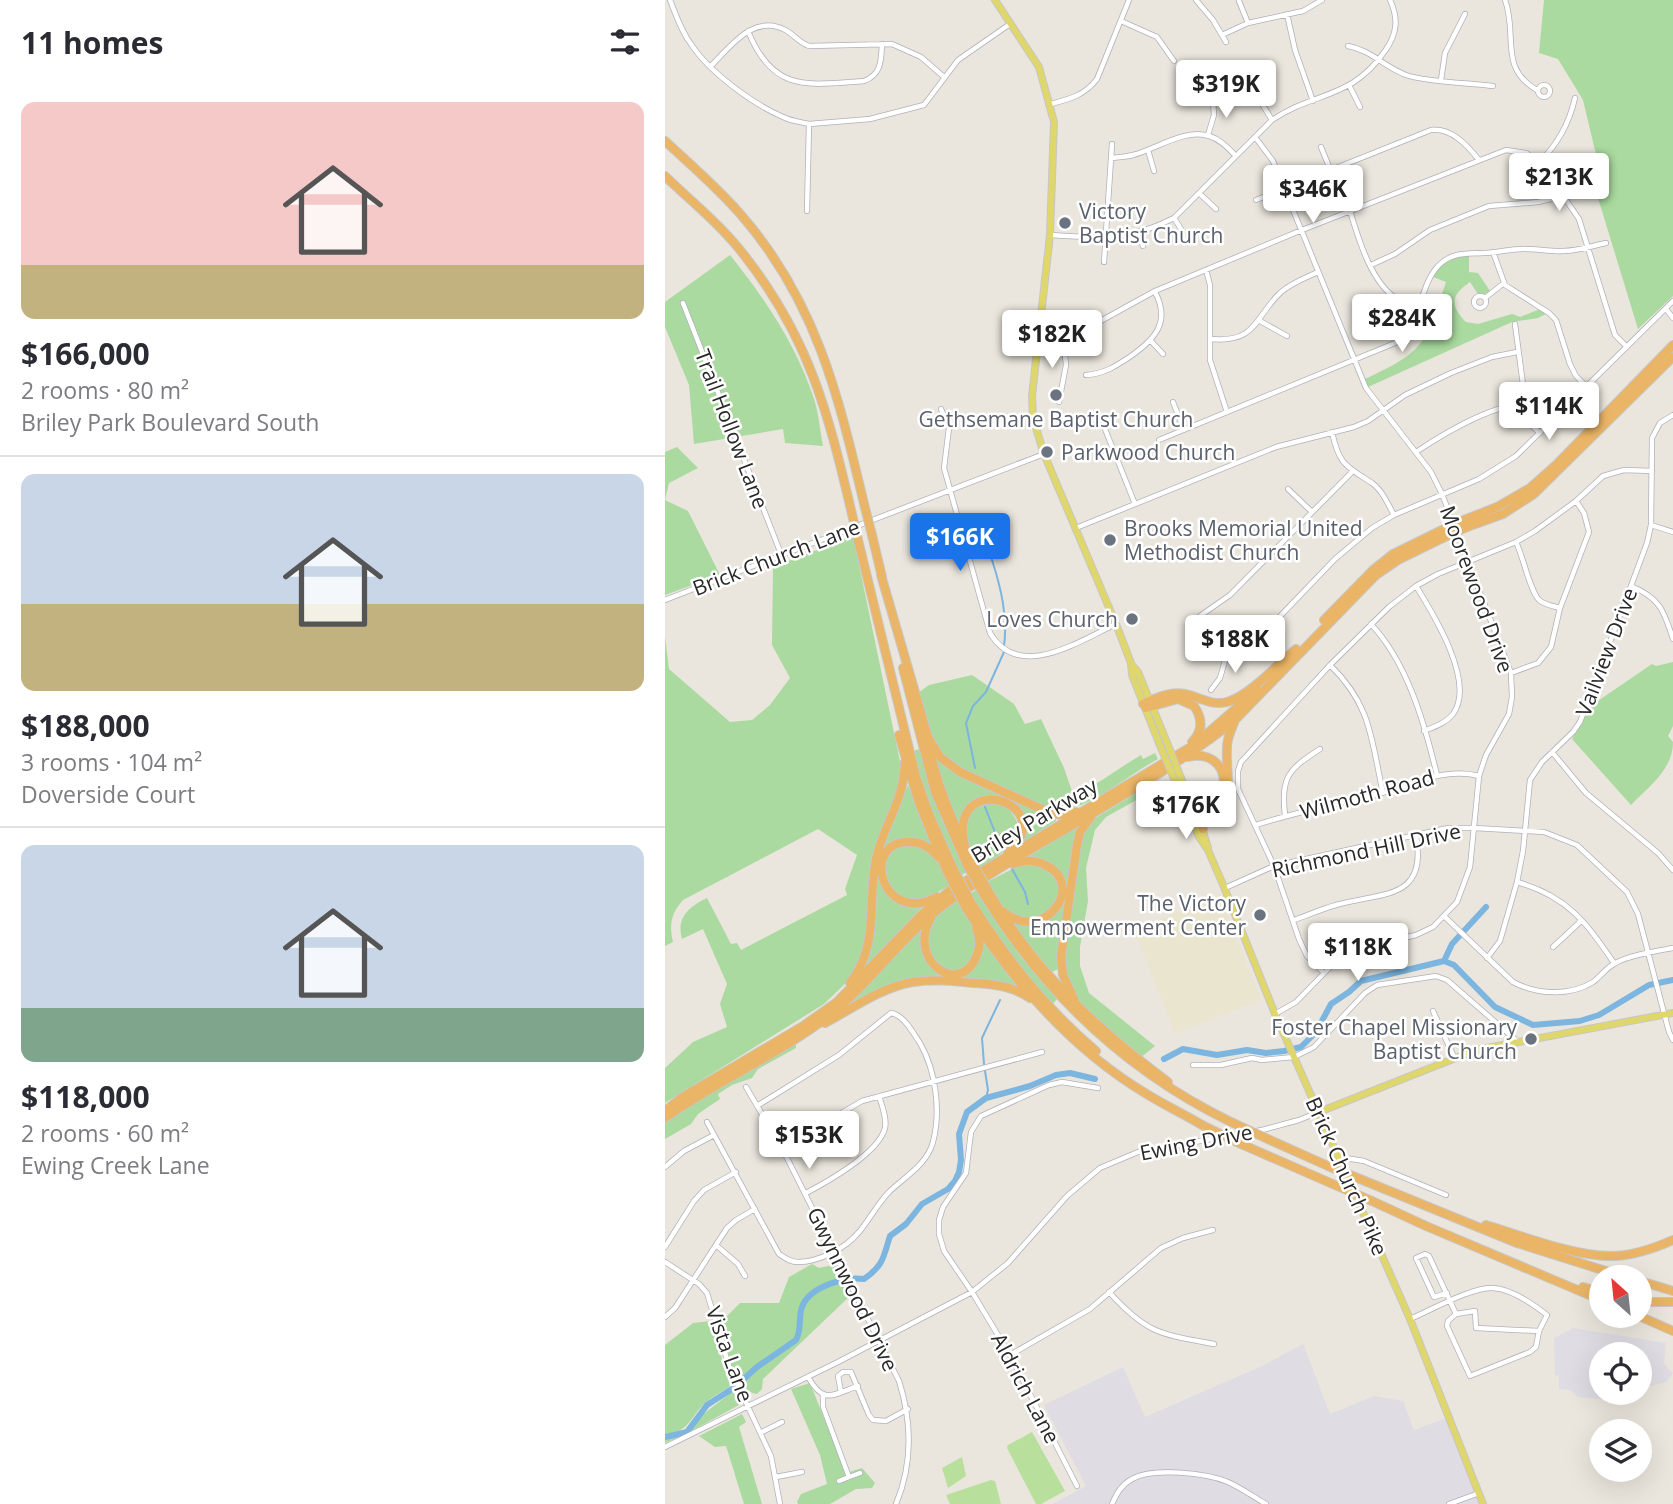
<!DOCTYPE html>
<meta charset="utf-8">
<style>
body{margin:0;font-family:"Open Sans",sans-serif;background:#f2f2f3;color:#2b2b33;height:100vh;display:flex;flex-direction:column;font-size:26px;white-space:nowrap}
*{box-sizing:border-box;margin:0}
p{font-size:23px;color:#7c7c81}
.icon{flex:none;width:38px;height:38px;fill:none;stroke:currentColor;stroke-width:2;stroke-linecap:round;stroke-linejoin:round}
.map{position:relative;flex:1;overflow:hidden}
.sheet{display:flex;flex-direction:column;background:#fff;width:665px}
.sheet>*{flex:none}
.needle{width:46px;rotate:333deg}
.controls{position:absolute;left:924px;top:1265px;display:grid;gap:14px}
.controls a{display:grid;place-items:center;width:63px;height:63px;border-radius:50%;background:#fff;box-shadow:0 7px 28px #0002;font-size:35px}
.price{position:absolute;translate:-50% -60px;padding:0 16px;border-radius:7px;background:#fff;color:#222;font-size:23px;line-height:46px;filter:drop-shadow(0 2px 4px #0008)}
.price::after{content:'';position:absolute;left:50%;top:42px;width:21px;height:16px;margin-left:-10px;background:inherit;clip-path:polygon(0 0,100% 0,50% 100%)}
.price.current{background:#1a73e8;color:#fff}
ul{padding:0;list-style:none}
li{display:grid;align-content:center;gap:14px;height:371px;padding:0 21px}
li+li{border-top:2px solid #e1e1e2}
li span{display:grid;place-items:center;height:217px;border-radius:14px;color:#555}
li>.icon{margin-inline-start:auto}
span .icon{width:126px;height:126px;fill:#fffc;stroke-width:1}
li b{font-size:30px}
h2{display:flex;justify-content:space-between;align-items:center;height:84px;padding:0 21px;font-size:30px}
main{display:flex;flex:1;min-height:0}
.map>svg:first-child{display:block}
.industrial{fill:#dfdce3}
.education{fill:#e9e5ce}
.green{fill:#aada9f}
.pitch{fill:#b8e09c}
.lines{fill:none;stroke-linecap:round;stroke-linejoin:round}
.stream{stroke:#7cb5df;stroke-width:2}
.river{stroke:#7cb5df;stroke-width:6}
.minor-casing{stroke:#b0b0bb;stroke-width:6}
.major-casing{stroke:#c7c7c7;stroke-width:8}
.highway-casing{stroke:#c7c7c7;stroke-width:10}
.minor{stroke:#fff;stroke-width:4.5}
.major{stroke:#dfd76c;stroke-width:6}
.highway{stroke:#eab567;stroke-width:8}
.major-bridge-casing{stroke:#c7c7c7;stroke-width:8;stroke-linecap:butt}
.highway-bridge-casing{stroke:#c7c7c7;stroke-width:10;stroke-linecap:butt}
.major-bridge{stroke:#dfd76c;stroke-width:6}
.highway-bridge{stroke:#eab567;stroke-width:8}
.worship-dot{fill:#6b7280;stroke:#fff;stroke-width:2.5}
.labels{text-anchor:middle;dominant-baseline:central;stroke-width:5;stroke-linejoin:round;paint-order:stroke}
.worship-label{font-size:21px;fill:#5b616d;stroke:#fff;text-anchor:start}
.street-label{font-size:21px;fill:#292929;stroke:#fff}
</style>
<main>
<section class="sheet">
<h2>11 homes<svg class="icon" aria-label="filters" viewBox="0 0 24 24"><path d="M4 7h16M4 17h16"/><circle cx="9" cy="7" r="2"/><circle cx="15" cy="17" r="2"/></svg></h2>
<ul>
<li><span style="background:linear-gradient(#f6c9c9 75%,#c2b280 0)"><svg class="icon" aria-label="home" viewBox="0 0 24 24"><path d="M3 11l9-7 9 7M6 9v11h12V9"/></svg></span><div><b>$166,000</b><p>2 rooms · 80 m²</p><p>Briley Park Boulevard South</p></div></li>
<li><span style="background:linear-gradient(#c9d6e8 60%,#c2b280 0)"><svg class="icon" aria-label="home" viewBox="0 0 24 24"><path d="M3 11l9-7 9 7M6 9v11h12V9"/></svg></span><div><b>$188,000</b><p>3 rooms · 104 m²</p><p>Doverside Court</p></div></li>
<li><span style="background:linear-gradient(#c9d6e8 75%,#7fa58c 0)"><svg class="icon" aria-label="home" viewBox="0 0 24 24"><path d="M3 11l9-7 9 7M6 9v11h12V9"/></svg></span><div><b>$118,000</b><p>2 rooms · 60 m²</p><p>Ewing Creek Lane</p></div></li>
</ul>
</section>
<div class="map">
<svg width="1008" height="1504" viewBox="0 0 1008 1504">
<rect width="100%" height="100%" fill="#eae6dd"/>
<!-- industrial -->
<path class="industrial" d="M908,1328L1001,1343L999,1364L1008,1373L1001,1382L975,1389V1354H936V1393H962L944,1400L913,1397L905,1390L894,1389V1375L890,1376L889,1338Z
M638,1344L665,1414L709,1396L738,1401L749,1430L781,1418L815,1504H388L421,1486L379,1405L458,1367L480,1417L597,1366Z"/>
<!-- education -->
<path class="education" d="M554,895L596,1000L510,1033L469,930Z"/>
<!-- green -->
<path class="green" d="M879,0H1008V296L973,329L933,198V163L918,100L893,59L874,53Z
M804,254V272L813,273L825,291L820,294H813L805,282C785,296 785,305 801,322L813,324L847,314L855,317L875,309L881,314L873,318L847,322L703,387L700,379C761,351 761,343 781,282L768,277C776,262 787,257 804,254Z
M65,255C100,299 131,344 149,399C154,414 155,431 158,446L120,443L118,429L29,444L24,385L0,327V302Z
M12,447L33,468L4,483L0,500L23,511L55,575L0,595V452Z
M188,536L237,771L232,794L208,855L203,936L199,952L185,979L159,1004L0,1103V1068L28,1042L62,1027L55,1004L62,984L38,929L17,939C11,917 24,907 42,898L66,944L72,943L76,950L182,895L180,889L192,855L153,829L18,900C6,913 4,925 8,942L0,946V636L4,669L65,722L87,720L105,705L125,678L107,645L108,567Z
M1008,662V726L1003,736L1008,742C1008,770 984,786 966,805L907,739L927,705L987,664L991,666Z
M307,675L349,704L360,724L376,719L399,768L408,794C433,786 453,768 476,755L478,759L490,753L493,759C467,772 418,815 388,810L296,769C266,751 263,725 253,693L264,685Z
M266,748L272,757L391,819V821L353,845C363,818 348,788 316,798L294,828Z
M254,749L276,818L302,872L295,876L266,814L246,752Z
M488,783L491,789L441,817L430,830L421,868L423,901L415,947V966L424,993L490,1046L475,1058L416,1006L400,972L401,953L414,843L424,822Z
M243,785L268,847L239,840L216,858L222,892L259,905L199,968L217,845Z
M336,802C373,833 343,850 314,868C305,850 290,820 314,806C320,802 330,803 336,802Z
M413,826H415L393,969L387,972C371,963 359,939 348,924L350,922L355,923L394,909L397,879L363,857Z
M238,845C270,848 271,858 285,885L258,901C227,896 224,894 220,862L229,849Z
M359,863C425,875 385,937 345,913C334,907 328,892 322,882Z
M311,890L355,956L392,999L387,1005L332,937L305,894Z
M292,899C299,911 310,925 312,938C313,945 310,953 306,958C284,992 251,950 268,921C273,913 284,906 292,899Z
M260,926L267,967L298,973L319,940L358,990L258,978L176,1011Z
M131,1044V1048L93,1069L87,1078L67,1085L53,1094L55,1099L33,1114L26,1124L0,1139V1122L14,1111Z
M147,1264L154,1268L172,1264L187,1294L98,1379L97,1389L92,1394C68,1391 60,1341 54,1320H58L75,1303H114L124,1277Z
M46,1321L58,1363L66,1382L64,1387C55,1393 43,1399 36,1407C24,1421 22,1432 0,1434V1345L28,1323Z
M145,1383L181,1473L197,1468L210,1483L207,1488L191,1489L165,1504H133L132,1502L136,1494L162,1484L155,1455L126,1389Z
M68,1391L74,1405L17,1436L0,1443V1439L26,1430L36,1416Z
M77,1414L81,1422L74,1427L97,1504H79L61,1446L50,1447L34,1436Z"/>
<!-- pitch -->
<path class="pitch" d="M367,1432L400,1491L376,1504H371L342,1448L343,1445Z
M297,1457L301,1476L283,1488L277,1468Z
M326,1480L330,1481L336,1504H285L281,1495Z"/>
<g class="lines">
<!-- stream -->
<path class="stream" d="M327,560C336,588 343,617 339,646
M310,768L301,723L308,706L321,692L339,652
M320,807L337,850
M347,869L360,892L363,904
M319,1064L317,1038L335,1000
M320,1071L323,1090L321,1098"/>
<!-- river -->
<path class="river" d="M779,961L787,944L821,907
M499,1059L518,1049L552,1055L582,1050L601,1053L619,1051L636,1047L651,1032L666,1004L684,992L696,981L779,961L789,965L830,1007L868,1025L915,1021L934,1015L984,985L1008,980
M0,1437L22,1432L42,1405L70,1387L92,1367L131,1340C137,1330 133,1318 137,1307C144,1287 180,1276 199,1279C219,1265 218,1258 225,1236L241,1224L257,1204L283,1189L290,1181L294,1172L296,1160L294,1134L302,1112L321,1098L365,1086L391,1075L405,1073L430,1079"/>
<!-- minor casing -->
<g class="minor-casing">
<path id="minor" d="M5,0C11,15 16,31 26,44C44,72 88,104 118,117C126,121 136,122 144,124
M531,0L548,20L561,42
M840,0C853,34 833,68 872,90
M574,1L583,23
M622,14L630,50L648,101
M456,21L492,37L509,61
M83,31C108,93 142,85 199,81C217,74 216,60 217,44
M557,35L583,23L638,11L657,0
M683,46C706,50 719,67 741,75C761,82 804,83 828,86
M45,67C65,47 89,12 122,31C130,36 135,43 144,46L227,44L256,57L279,77
M585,75L597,104L607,120
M776,80L780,53L800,14
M873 91a6 6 0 1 1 12 0a6 6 0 1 1-12 0Z
M685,87L695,107
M386,104C405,99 420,95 432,79L464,0
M543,135L549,115L548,101
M590,137L608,161L701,388L766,472L777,494L846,673L847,697L844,714L821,755L814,776L805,867L792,902L768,927L751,935L686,950L670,962L631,1002L610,1014
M656,147L665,169
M483,150L489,171
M446,158C453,157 461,157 468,155C491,149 521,128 544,136C555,139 563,148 571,156
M875,162C893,143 904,124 910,98
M535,194L551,209
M591,200L766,130C787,128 802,145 814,160
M142,211L144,124L205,119L259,105L293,60L345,24
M685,211C694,240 706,283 733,300C739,303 748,305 755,308
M509,218L516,229
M474,233L478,246
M385,235C435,238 462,242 509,218L607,120C650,91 686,100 720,51C732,34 734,19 725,0
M828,252L840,285L884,313L891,320L905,364L911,376L922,387
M439,262L447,144
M706,265L730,254L765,230L824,206L873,202L886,199L908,186L919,183
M541,270L545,285V360L562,412
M809 302a6 6 0 1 1 12 0a6 6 0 1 1-12 0Z
M820,298L839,283
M18,303L116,554
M1001,309L1008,318
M595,321L622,336
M850,324L862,415L866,425L875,433
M375,336L398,337L412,334L490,291L637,230L841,150L861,153L875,162L914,219L950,335L962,347
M546,339C592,343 589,318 615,293C626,283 640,278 653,272
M486,341L498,354
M421,375C439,374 451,366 466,356C490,339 506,322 490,292
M394,402L401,365L398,337
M508,402L519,430
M276,409L284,428L279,468L325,633C354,682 414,641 451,624
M440,429L470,504
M667,432C674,465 681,466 707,483C717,490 723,504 729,515
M494,440L730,343C760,321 752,288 774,265C787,252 801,254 818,253C832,253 847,248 861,249C873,249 886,252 898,251C912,251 927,246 941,243
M751,452C781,432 824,407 859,403
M687,472L565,595L535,616L531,623C546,648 572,653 596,636L670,559L707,528L729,515L814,479L851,456L1008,301
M623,489L647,512
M986,525L1008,532
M411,528L611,447L689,427L703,421L740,395L786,373L827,357L852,352
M851,542C858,556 865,591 874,600C880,605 888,606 895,608
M751,586C769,615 811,683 788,714C781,723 769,727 759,731
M966,586C995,598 999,611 1008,639
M0,600L379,454
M706,624C743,664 759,722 772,775
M665,665C707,706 706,739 718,793
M846,673L873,663L886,647L895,608L924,532L919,513L911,501
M546,690L555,678L564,647
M887,752L921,793L993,853L1008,870
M620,816C616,776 623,770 655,749
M591,825C631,812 672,804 713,794C747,785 778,767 814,776
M852,882C902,896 921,922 949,963
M560,888L609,866L783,828H810L879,832L912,845L962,892L973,914L1004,1032L1008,1040
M780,917L848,982C871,994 904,997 928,982C935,977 941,968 949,964C963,955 992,951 1008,948
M629,920C643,915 657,909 671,905C716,892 763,901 751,836
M888,947L916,921
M822,958L835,941L852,882L858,851L865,780L877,762L908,732L915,722L982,543L986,525L987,438L995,423L1008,415
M659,973L642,956L634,939L609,866L573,789V771L576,762L665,665L724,607L751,586L773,574L851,542L870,531L911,501L938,476L959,470L987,471
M768,1011L789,1057
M528,1065H556L587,1058L597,1060L629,1057L649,1047L700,993L712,985L771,976L782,980L852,1041
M81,1087L117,1148L234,1381C247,1422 248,1463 231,1504
M42,1122L114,1254C120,1258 125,1262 133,1262C154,1262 181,1248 194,1232C204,1220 212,1205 223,1193C239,1177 262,1165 268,1142C276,1111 271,1071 255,1043C248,1033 239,1015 226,1013L174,1055L92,1106
M117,1148L197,1101L377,1052
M674,1157L699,1161L781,1195
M0,1167L19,1151L49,1135
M141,1193C162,1182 214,1153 220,1128C222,1118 217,1106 214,1096
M51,1245L73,1264L80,1276
M0,1247L29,1201L39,1190L71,1172
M0,1262L34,1284L42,1293L64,1366L106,1456L115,1504
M444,1292C482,1334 495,1334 549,1344
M791,1314L810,1311L811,1328L874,1331
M0,1317L10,1308L62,1228L71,1220L90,1209
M745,1319C764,1311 809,1286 828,1288C846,1289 868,1304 882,1315L874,1331L871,1347L865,1352L805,1376L782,1326L783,1321L791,1314C782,1295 773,1275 764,1256L760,1254L751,1258L769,1297L782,1293
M345,1355L425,1309L496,1248L518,1238L548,1230
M143,1377C159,1405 167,1395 193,1386
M176,1392L173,1376L178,1372H186L204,1415L208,1420L221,1421L243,1409
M158,1395V1407L184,1477L174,1481
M97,1432L117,1422
M0,1447L173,1362L307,1292L343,1263L402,1196L435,1168L473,1152L597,1130L634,1120L654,1112
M111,1477L137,1472
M184,1477L195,1473
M412,1486L345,1355L307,1292L279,1251L274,1234V1220L278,1207L301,1173L306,1132L316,1116L384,1085L397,1082L433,1088
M447,1504C452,1493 456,1485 467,1479C488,1467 541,1473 563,1482C576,1488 589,1497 601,1504
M784,1504L814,1493"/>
</g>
<!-- major casing -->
<g class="major-casing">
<path id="major" d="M330,0L374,67L389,122L385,235L367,396L368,418L379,454L451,624L466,663L467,675L496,748
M467,665L473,672L503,745
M516,778L532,815
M510,781L534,837L543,850L559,887L610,1014L745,1319L818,1504
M536,825L543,848
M654,1112L811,1050L1008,1013"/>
</g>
<!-- highway casing -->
<g class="highway-casing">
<path id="highway" d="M0,141C26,165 54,189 77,216C153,304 174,399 200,508
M0,176C27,202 57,226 79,255C145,339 163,413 187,514
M799,520L832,507L865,488L891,465L1008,345
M802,527L838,514L869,494L1008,357
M207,535L217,577
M193,540L251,777L264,814L288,868
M216,575L263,737L275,757L295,772L385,813L397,815L411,812
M659,620L708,570L728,554L781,528
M238,668L270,792L302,865
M478,704C491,698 505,691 520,694C534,697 546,706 562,702C584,696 613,664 631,649
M481,708L513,699L529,706C538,719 538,731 527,742
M234,735L254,803L282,872
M263,743C272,785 288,824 307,862
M523,757C543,752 559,763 559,783
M525,798L531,803L542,805
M522,810L532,815C575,797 560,783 562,747C562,737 567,729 570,720
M538,829L537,819L542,810
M301,850C277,766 399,801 343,853
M324,892C368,970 432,1029 503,1082
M319,895C380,994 461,1071 566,1122
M272,897C216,927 194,840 245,842C256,842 266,848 273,857
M307,904C341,958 382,1010 431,1051
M301,908C347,980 407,1049 480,1093C499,1105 519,1114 537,1125
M339,912C378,945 423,885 380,865C369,859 359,860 348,864
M266,918C241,960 295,999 312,955C316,945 315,937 311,928
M185,983C215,945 202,902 211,859C219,823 239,802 240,762
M409,999L398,975L396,957L412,845L415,832L426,817
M160,1023C188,1008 217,987 248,982C268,979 288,981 308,983C329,984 347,986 365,998
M0,1111L16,1098L138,1026L172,1002L255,916L284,891L529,745L592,690
M0,1118C55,1079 118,1053 170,1011C201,985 226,952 256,924C270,911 285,900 302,889C390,831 487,786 570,720L711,575L733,560L784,535
M605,1140L663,1166
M576,1144L670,1185
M700,1181L852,1243L963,1278
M707,1201L761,1226L936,1300
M821,1225C858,1236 913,1258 950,1256C969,1255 990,1248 1008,1240
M975,1281L1008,1291
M918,1287L936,1292
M975,1302H1008
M974,1316L1008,1331"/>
</g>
<!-- minor -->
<use href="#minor" class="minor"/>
<!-- major -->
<use href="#major" class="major"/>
<!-- highway -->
<use href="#highway" class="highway"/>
<!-- major-bridge casing -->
<g class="major-bridge-casing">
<path id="major-bridge" d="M503,745L516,778
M496,748L510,781"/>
</g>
<!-- highway-bridge casing -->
<g class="highway-bridge-casing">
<path id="highway-bridge" d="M200,508L207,535
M187,514L193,540
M781,528L799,520
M784,535L802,527
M307,862L324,892
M302,865L319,895
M288,868L307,904
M282,872L301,908
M566,1122L605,1140
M537,1125L576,1144
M663,1166L700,1181
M670,1185L707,1201"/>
</g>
<!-- major-bridge -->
<use href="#major-bridge" class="major-bridge"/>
<!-- highway-bridge -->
<use href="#highway-bridge" class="highway-bridge"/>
</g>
<!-- markers -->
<g class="worship-dot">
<circle cx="400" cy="223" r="7"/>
<circle cx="391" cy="395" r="7"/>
<circle cx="382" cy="452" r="7"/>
<circle cx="445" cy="540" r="7"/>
<circle cx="467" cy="619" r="7"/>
<circle cx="595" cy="915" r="7"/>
<circle cx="866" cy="1039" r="7"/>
</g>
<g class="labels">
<!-- worship labels -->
<g class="worship-label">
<text x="414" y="211">Victory<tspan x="414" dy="24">Baptist Church</tspan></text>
<text x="391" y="419" text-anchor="middle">Gethsemane Baptist Church</text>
<text x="396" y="452">Parkwood Church</text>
<text x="459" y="528">Brooks Memorial United<tspan x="459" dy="24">Methodist Church</tspan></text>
<text x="453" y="619" text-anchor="end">Loves Church</text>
<text x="581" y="903" text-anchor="end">The Victory<tspan x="581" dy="24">Empowerment Center</tspan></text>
<text x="852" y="1027" text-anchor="end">Foster Chapel Missionary<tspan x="852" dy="24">Baptist Church</tspan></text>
</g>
<!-- street labels -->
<g class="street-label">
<text transform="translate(67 429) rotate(69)">Trail Hollow Lane</text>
<text transform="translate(111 557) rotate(-21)">Brick Church Lane</text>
<text transform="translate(812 589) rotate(70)">Moorewood Drive</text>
<text transform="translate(941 652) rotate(-69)">Vailview Drive</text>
<text transform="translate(702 794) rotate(-15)">Wilmoth Road</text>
<text transform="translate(369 820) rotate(-31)">Briley Parkway</text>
<text transform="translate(701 850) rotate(-12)">Richmond Hill Drive</text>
<text transform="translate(531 1142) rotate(-11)">Ewing Drive</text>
<text transform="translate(682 1176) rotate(66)">Brick Church Pike</text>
<text transform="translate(188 1289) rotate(64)">Gwynnwood Drive</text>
<text transform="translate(65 1354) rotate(70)">Vista Lane</text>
<text transform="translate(361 1388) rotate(62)">Aldrich Lane</text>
</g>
</g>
</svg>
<div class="controls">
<a><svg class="needle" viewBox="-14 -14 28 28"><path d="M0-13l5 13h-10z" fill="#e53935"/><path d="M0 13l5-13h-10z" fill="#7c7c81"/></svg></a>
<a><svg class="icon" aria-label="locate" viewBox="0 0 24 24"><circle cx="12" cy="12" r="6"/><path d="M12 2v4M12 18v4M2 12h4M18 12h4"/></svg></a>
<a><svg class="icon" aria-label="layers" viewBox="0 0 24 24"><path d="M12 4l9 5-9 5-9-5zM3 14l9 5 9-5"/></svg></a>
</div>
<b class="price" style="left:561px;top:120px">$319K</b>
<b class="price" style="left:894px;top:213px">$213K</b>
<b class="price" style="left:648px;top:225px">$346K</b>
<b class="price" style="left:737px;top:354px">$284K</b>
<b class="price" style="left:387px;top:370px">$182K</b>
<b class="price" style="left:884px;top:442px">$114K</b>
<b class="price current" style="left:295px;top:573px">$166K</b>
<b class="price" style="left:570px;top:675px">$188K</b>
<b class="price" style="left:521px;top:841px">$176K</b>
<b class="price" style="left:693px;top:983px">$118K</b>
<b class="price" style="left:144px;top:1171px">$153K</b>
</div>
</main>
